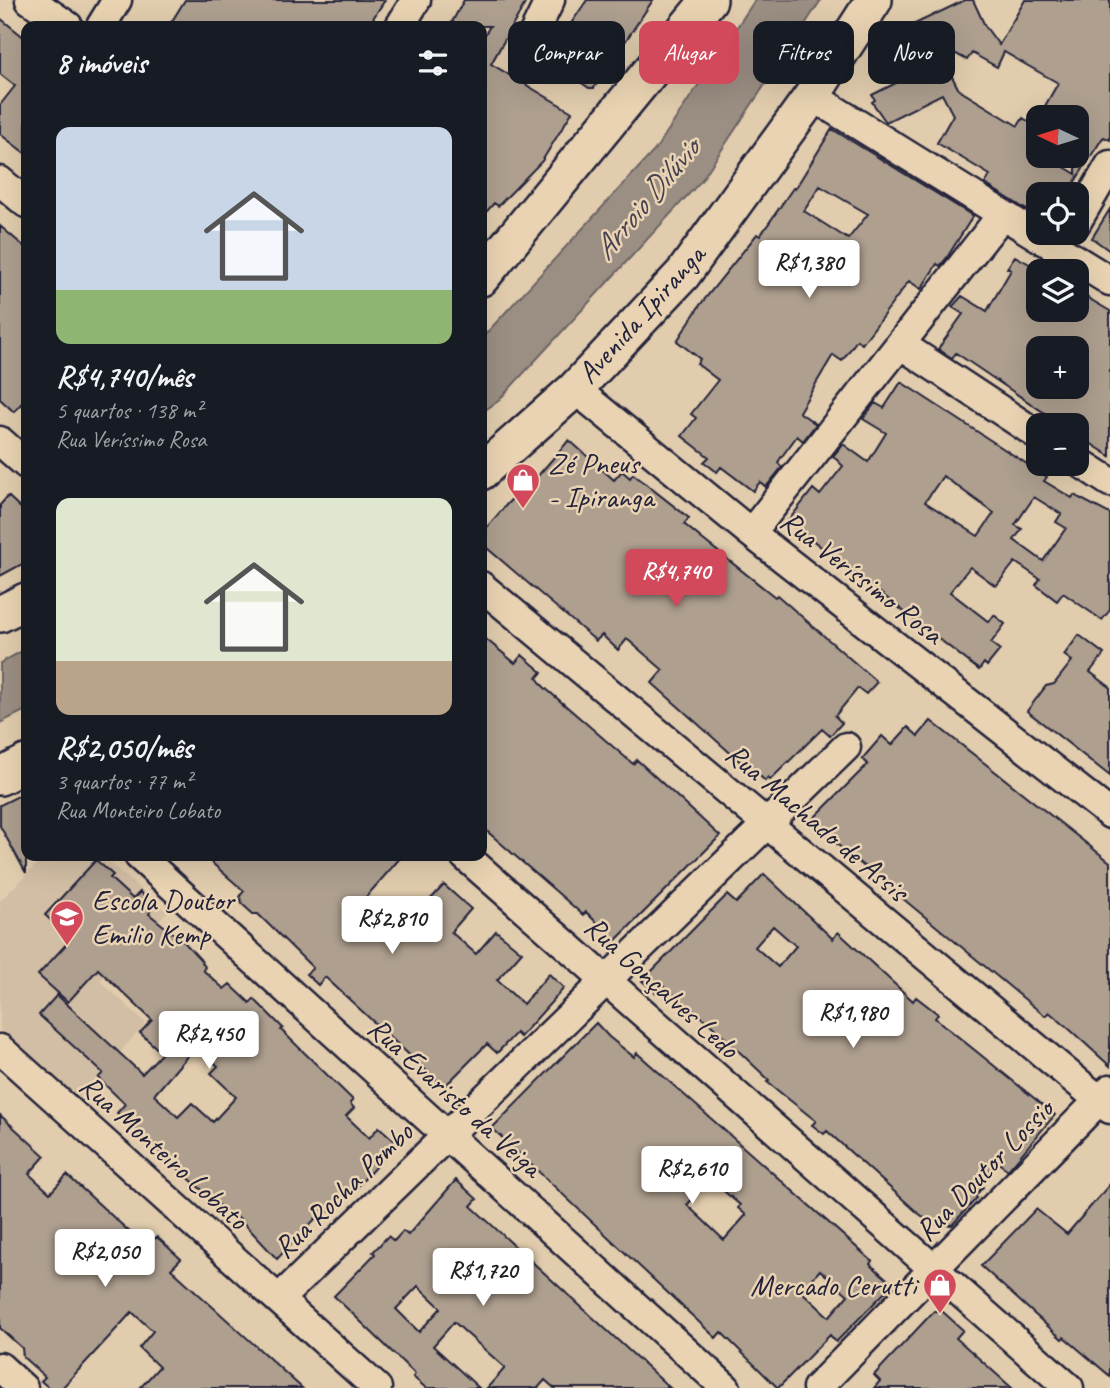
<!DOCTYPE html>
<html lang="pt">
<meta charset="utf-8">
<style>
body{margin:0;font-family:Caveat,sans-serif;background:#242831;color:#f1f3f6;height:100vh;display:flex;flex-direction:column;font-size:26px;white-space:nowrap}
*{box-sizing:border-box;margin:0}
p{font-size:23px;color:#9ea1a6}
.icon{flex:none;width:38px;height:38px;fill:none;stroke:currentColor;stroke-width:2;stroke-linecap:round;stroke-linejoin:round}
.map{position:relative;flex:1;overflow:hidden}
.panel{position:absolute;left:21px;top:21px;width:466px;height:840px;display:flex;flex-direction:column;background:#171b24;border-radius:14px;box-shadow:0 7px 28px #0002}
.panel>*{flex:none}
.hud{position:absolute;left:508px;top:21px;width:497px;height:63px;display:flex;gap:14px}
.needle{width:46px;rotate:274deg}
.fabs{position:absolute;left:1026px;top:105px;display:grid;gap:14px}
.fabs a{display:grid;place-items:center;width:63px;height:63px;border-radius:14px;background:#171b24;box-shadow:0 7px 28px #0002;font-size:35px}
.price{position:absolute;translate:-50% -60px;padding:0 16px;border-radius:7px;background:#fff;color:#222;font-size:23px;line-height:46px;filter:drop-shadow(0 2px 4px #0008)}
.price::after{content:'';position:absolute;left:50%;top:42px;width:21px;height:16px;margin-left:-10px;background:inherit;clip-path:polygon(0 0,100% 0,50% 100%)}
.price.selected{background:#d1495b;color:#fff}
ul{padding:0;list-style:none}
li{display:grid;align-content:center;gap:14px;height:371px;padding:0 35px}
li span{display:grid;place-items:center;height:217px;border-radius:14px;color:#555}
li>.icon{margin-inline-start:auto}
span .icon{width:126px;height:126px;fill:#fffc;stroke-width:1}
li b{font-size:30px}
h2{display:flex;justify-content:space-between;align-items:center;height:84px;padding:0 35px;font-size:30px}
.chip{padding:0 24px;border-radius:14px;background:#171b24;box-shadow:0 7px 28px #0002;font-size:24px;line-height:63px}
.chip.selected{background:#d1495b;color:#fff}
.map>svg:first-child{display:block}
.built{fill:#d2bea4}
.water{fill:#9b8e83;stroke:#6b6366;stroke-width:2}
.building{fill:#ae9f8f;stroke:#22223b;stroke-width:2;fill-rule:evenodd}
.lines{fill:none;stroke-linecap:round;stroke-linejoin:round}
.minor-casing{stroke:#22223b;stroke-width:33}
.major-casing{stroke:#22223b;stroke-width:40}
.minor{stroke:#e9d3b2;stroke-width:28}
.major{stroke:#e9d3b2;stroke-width:35}
.labels{text-anchor:middle;dominant-baseline:central;stroke-width:5;stroke-linejoin:round;paint-order:stroke}
.street-label{font-size:30px;fill:#22223b;stroke:#e9d3b2}
.poi-label{font-size:30px;fill:#22223b;stroke:#e9d3b2;text-anchor:start}
.water-label{font-size:32px;font-style:italic;fill:#464251;stroke:#e9d3b2}
</style>
<div class="map">
<svg width="1110" height="1388" viewBox="0 0 1110 1388">
<rect width="100%" height="100%" fill="#e1ccad"/>
<filter id="ink" filterUnits="userSpaceOnUse"><feTurbulence type="fractalNoise" baseFrequency=".0143" numOctaves="2"/><feDisplacementMap in="SourceGraphic" scale="14" xChannelSelector="R" yChannelSelector="G"/><feConvolveMatrix kernelMatrix="1 2 1 2 8 2 1 2 1" color-interpolation-filters="sRGB"/></filter>
<g filter="url(#ink)">
<!-- built -->
<path class="built" d="M45,856H102L167,912L100,981L146,1023L79,1098L0,1030V901Z"/>
<!-- water -->
<path class="water" d="M755,0H821L701,181L498,401L481,413V339L655,150Z
M26,649V710L0,723V663Z"/>
<!-- building -->
<path class="building" d="M185,0H385L368,26H169Z
M464,0H527L491,64L572,112L542,161L498,206L494,203L481,218V41L490,26H460L452,22Z
M587,0H653L594,88H589L547,59Z
M965,0H973L985,26L999,45L1025,0H1110V140L1104,137L1102,139L1067,194H1038V217L985,184L990,175L937,143L953,115L942,94L886,122L872,102L875,100L872,95L916,73L900,37L902,36L900,31ZM934,42L967,60L972,53L997,67L1004,52L1058,83L1045,106L1064,117H1076V174L1046,156H1038V127L1023,118L1018,126L959,90Z
M0,18L26,39V154L0,134V105L15,86L0,74Z
M832,129L973,216L946,259L940,266L937,264L921,289L909,281L862,344L857,340L842,361L833,355L799,412L816,424L803,441L797,436L780,459L778,463L782,467L766,487L760,482L753,491L721,467L717,472L704,462L709,457L682,436L696,418L691,414L718,380L697,364L700,359L677,341L700,305L757,234L760,236L793,188L795,189ZM820,186L868,214L848,239L804,211Z
M1110,209V251L1092,238Z
M0,226L26,248V398L14,412L0,399Z
M1015,256L1042,271H1038V310H1076V291L1110,311V456L1076,434V425L1058,422L956,353L952,358L938,349L963,314L952,307L962,296L987,311L1011,270L1007,268ZM1038,348H1076V387H1038Z
M901,382L1047,477L1044,481L1072,498L1074,495L1110,514V610L1102,620L1063,593L1057,601L1036,585L1040,579L1015,562L996,586L970,567L950,592L989,622L994,615L1005,624L991,643L1000,650L987,666L984,663L979,670L788,521L813,489L820,495L843,466L833,456L843,444L868,462L886,433L863,419L875,403L884,408ZM943,476L994,513L978,536L925,502ZM1034,497L1061,514L1056,522L1066,528L1043,561L1014,540L1022,529L1015,525Z
M569,440L614,480L622,471L630,478L633,474L689,518L684,524L702,539L775,597L777,595L877,682L866,694L858,688L835,716L842,723L830,736L822,729L770,780L768,777L765,781L748,764L746,767L652,683L663,670L627,639L618,650L602,635L596,641L481,543V534L507,504L528,483L530,485Z
M8,496L26,513V562L0,576V505Z
M481,635L515,663L522,655L542,672L537,678L544,687L633,764L637,760L720,836L615,941L586,912L583,915L481,826Z
M1079,635L1104,654L1090,672L1110,687V776L1027,711L1046,686L1054,684L1072,661L1064,655Z
M931,721L1110,862V1066L1067,1027L1049,1012L1045,1016L810,822L868,764L862,759L882,736L892,745L908,727L918,736Z
M26,792V873L0,826V805Z
M204,856H402L365,898L369,901L361,910L393,939L444,885L471,909L451,932L476,954L496,931L522,952L497,980L523,1004L549,974L564,988L520,1037L516,1033L497,1053L487,1044L444,1087L325,977L318,985L306,974L313,968L258,914H253L242,904L240,896L244,891Z
M96,860L113,875L110,878L133,899L140,892L153,905L149,914L185,943L200,959L205,967L203,970L224,989L230,984L250,1003L254,999L283,1028L281,1030L353,1100L350,1103L354,1108L346,1116L369,1138L379,1127L397,1143L347,1198L344,1195L320,1221L316,1218L277,1259L239,1218L236,1221L117,1113L125,1104L98,1078L103,1073L39,1015L57,995L142,1074L162,1053L140,1033L152,1020L98,969L68,1002L38,975L71,939L45,915ZM196,1046L218,1066L211,1073L236,1097L213,1122L192,1103L178,1117L154,1095Z
M764,874L833,939L838,932L913,1001L916,997L938,1014L935,1018L1055,1115L1008,1170L997,1162L978,1183L983,1187L975,1196L977,1198L952,1225L933,1224L918,1213L827,1131L824,1134L812,1125L816,1121L767,1082L769,1080L708,1022L663,986L656,993L642,981L727,895L736,903ZM773,926L796,946L778,967L755,947Z
M596,1023L609,1037L634,1057L637,1053L872,1261L870,1264L893,1284L836,1342L830,1335L778,1388L721,1332L716,1338L492,1128ZM710,1179L740,1205L738,1208L746,1215L724,1240L687,1205ZM820,1270L848,1295L829,1317L801,1291Z
M0,1115L45,1156L29,1174L50,1193L67,1175L144,1245L157,1237L181,1259L171,1269L302,1388H140L159,1367L139,1348L153,1331L132,1312L62,1388H49L41,1381L45,1377L23,1357L22,1348L0,1328Z
M456,1180L477,1199L471,1206L670,1388H554L545,1380L538,1388H487L505,1368L454,1322L433,1346L479,1388H426L413,1377L415,1374L334,1296L375,1254L373,1252L388,1236L394,1241L403,1231L408,1235ZM418,1286L441,1308L419,1332L396,1309Z
M1110,1184V1376L1064,1337L1062,1339L981,1266L1036,1209L1067,1234Z
M934,1311H942L963,1330L956,1338L1012,1388H874L880,1381L874,1375Z"/>
<g class="lines">
<!-- minor casing -->
<g class="minor-casing">
<path id="minor" d="M30,0L68,26
M101,26L117,0
M400,26L416,0
M528,45L550,0
M812,96L1110,281
M0,181L26,203
M1076,223L1110,165
M900,344L1038,435
M575,389L751,533L1110,814
M0,441L26,464
M1076,460L1110,482
M751,533L1002,215
M481,586L1110,1109
M139,856L726,1388
M465,856L1069,1388
M0,1049L377,1388
M279,1299L846,747
M0,1367L23,1388
M817,1388L1110,1089"/>
</g>
<!-- major casing -->
<g class="major-casing">
<path id="major" d="M481,278L709,0
M481,472L575,389L683,274L812,96L874,0
M0,614L26,601
M0,777L26,763"/>
</g>
<!-- minor -->
<use href="#minor" class="minor"/>
<!-- major -->
<use href="#major" class="major"/>
</g>
</g>
<!-- icons -->
<defs>
<g id="shop-pin" transform="scale(1.75)"><path d="M0 17L-7.5 6A9.5 9.5 0 1 1 7.5 6Z" fill="#d1495b" stroke="#e9d3b2"/><path d="M-5-2.5h2.3a2.7 3.5 0 0 1 5.4 0H5L5.5 6h-11ZM-1.5-2.5h3a1.5 2.3 0 0 0-3 0Z" fill="#fff"/></g>
<g id="school-pin" transform="scale(1.75)"><path d="M0 17L-7.5 6A9.5 9.5 0 1 1 7.5 6Z" fill="#d1495b" stroke="#e9d3b2"/><path d="M0-5L7-2L0 1L-7-2ZM-4 1L0 2.5L4 1V4Q0 6-4 4Z" fill="#fff"/></g>
</defs>
<g fill-rule="evenodd">
<use href="#shop-pin" x="523" y="480"/>
<use href="#school-pin" x="67" y="917"/>
<use href="#shop-pin" x="940" y="1285"/>
</g>
<g class="labels">
<!-- street labels -->
<g class="street-label">
<text transform="translate(641 314) rotate(-48)">Avenida Ipiranga</text>
<text transform="translate(862 577) rotate(38)">Rua Veríssimo Rosa</text>
<text transform="translate(817 822) rotate(40)">Rua Machado de Assis</text>
<text transform="translate(662 987) rotate(42)">Rua Gonçalves Ledo</text>
<text transform="translate(455 1097) rotate(42)">Rua Evaristo da Veiga</text>
<text transform="translate(164 1152) rotate(42)">Rua Monteiro Lobato</text>
<text transform="translate(984 1170) rotate(-46)">Rua Doutor Lossio</text>
<text transform="translate(343 1190) rotate(-44)">Rua Rocha Pombo</text>
</g>
<!-- poi labels -->
<g class="poi-label">
<text x="548" y="463">Zé Pneus<tspan x="548" dy="34">- Ipiranga</tspan></text>
<text x="92" y="900">Escola Doutor<tspan x="92" dy="34">Emilio Kemp</tspan></text>
<text x="916" y="1285" text-anchor="end">Mercado Cerutti</text>
</g>
<!-- water labels -->
<g class="water-label">
<text transform="translate(646 199) rotate(-50)">Arroio Dilúvio</text>
</g>
</g>
</svg>
<div class="fabs">
<a><svg class="needle" viewBox="-14 -14 28 28"><path d="M0-13l5 13h-10z" fill="#e53935"/><path d="M0 13l5-13h-10z" fill="#9ea1a6"/></svg></a>
<a><svg class="icon" aria-label="locate" viewBox="0 0 24 24"><circle cx="12" cy="12" r="6"/><path d="M12 2v4M12 18v4M2 12h4M18 12h4"/></svg></a>
<a><svg class="icon" aria-label="layers" viewBox="0 0 24 24"><path d="M12 4l9 5-9 5-9-5zM3 14l9 5 9-5"/></svg></a>
<a>+</a>
<a>−</a>
</div>
<b class="price" style="left:809px;top:300px">R$1,380</b>
<b class="price selected" style="left:676px;top:609px">R$4,740</b>
<b class="price" style="left:392px;top:956px">R$2,810</b>
<b class="price" style="left:853px;top:1050px">R$1,980</b>
<b class="price" style="left:209px;top:1071px">R$2,450</b>
<b class="price" style="left:692px;top:1206px">R$2,610</b>
<b class="price" style="left:105px;top:1289px">R$2,050</b>
<b class="price" style="left:483px;top:1308px">R$1,720</b>
<div class="hud">
<a class="chip">Comprar</a>
<a class="chip selected">Alugar</a>
<a class="chip">Filtros</a>
<a class="chip">Novo</a>
</div>
<section class="panel">
<h2>8 imóveis<svg class="icon" aria-label="filters" viewBox="0 0 24 24"><path d="M4 7h16M4 17h16"/><circle cx="9" cy="7" r="2"/><circle cx="15" cy="17" r="2"/></svg></h2>
<ul>
<li><span style="background:linear-gradient(#c9d6e8 75%,#8fb573 0)"><svg class="icon" aria-label="home" viewBox="0 0 24 24"><path d="M3 11l9-7 9 7M6 9v11h12V9"/></svg></span><div><b>R$4,740/mês</b><p>5 quartos · 138 m²</p><p>Rua Veríssimo Rosa</p></div></li>
<li><span style="background:linear-gradient(#dfe7d0 75%,#b9a48a 0)"><svg class="icon" aria-label="home" viewBox="0 0 24 24"><path d="M3 11l9-7 9 7M6 9v11h12V9"/></svg></span><div><b>R$2,050/mês</b><p>3 quartos · 77 m²</p><p>Rua Monteiro Lobato</p></div></li>
</ul>
</section>
</div>
